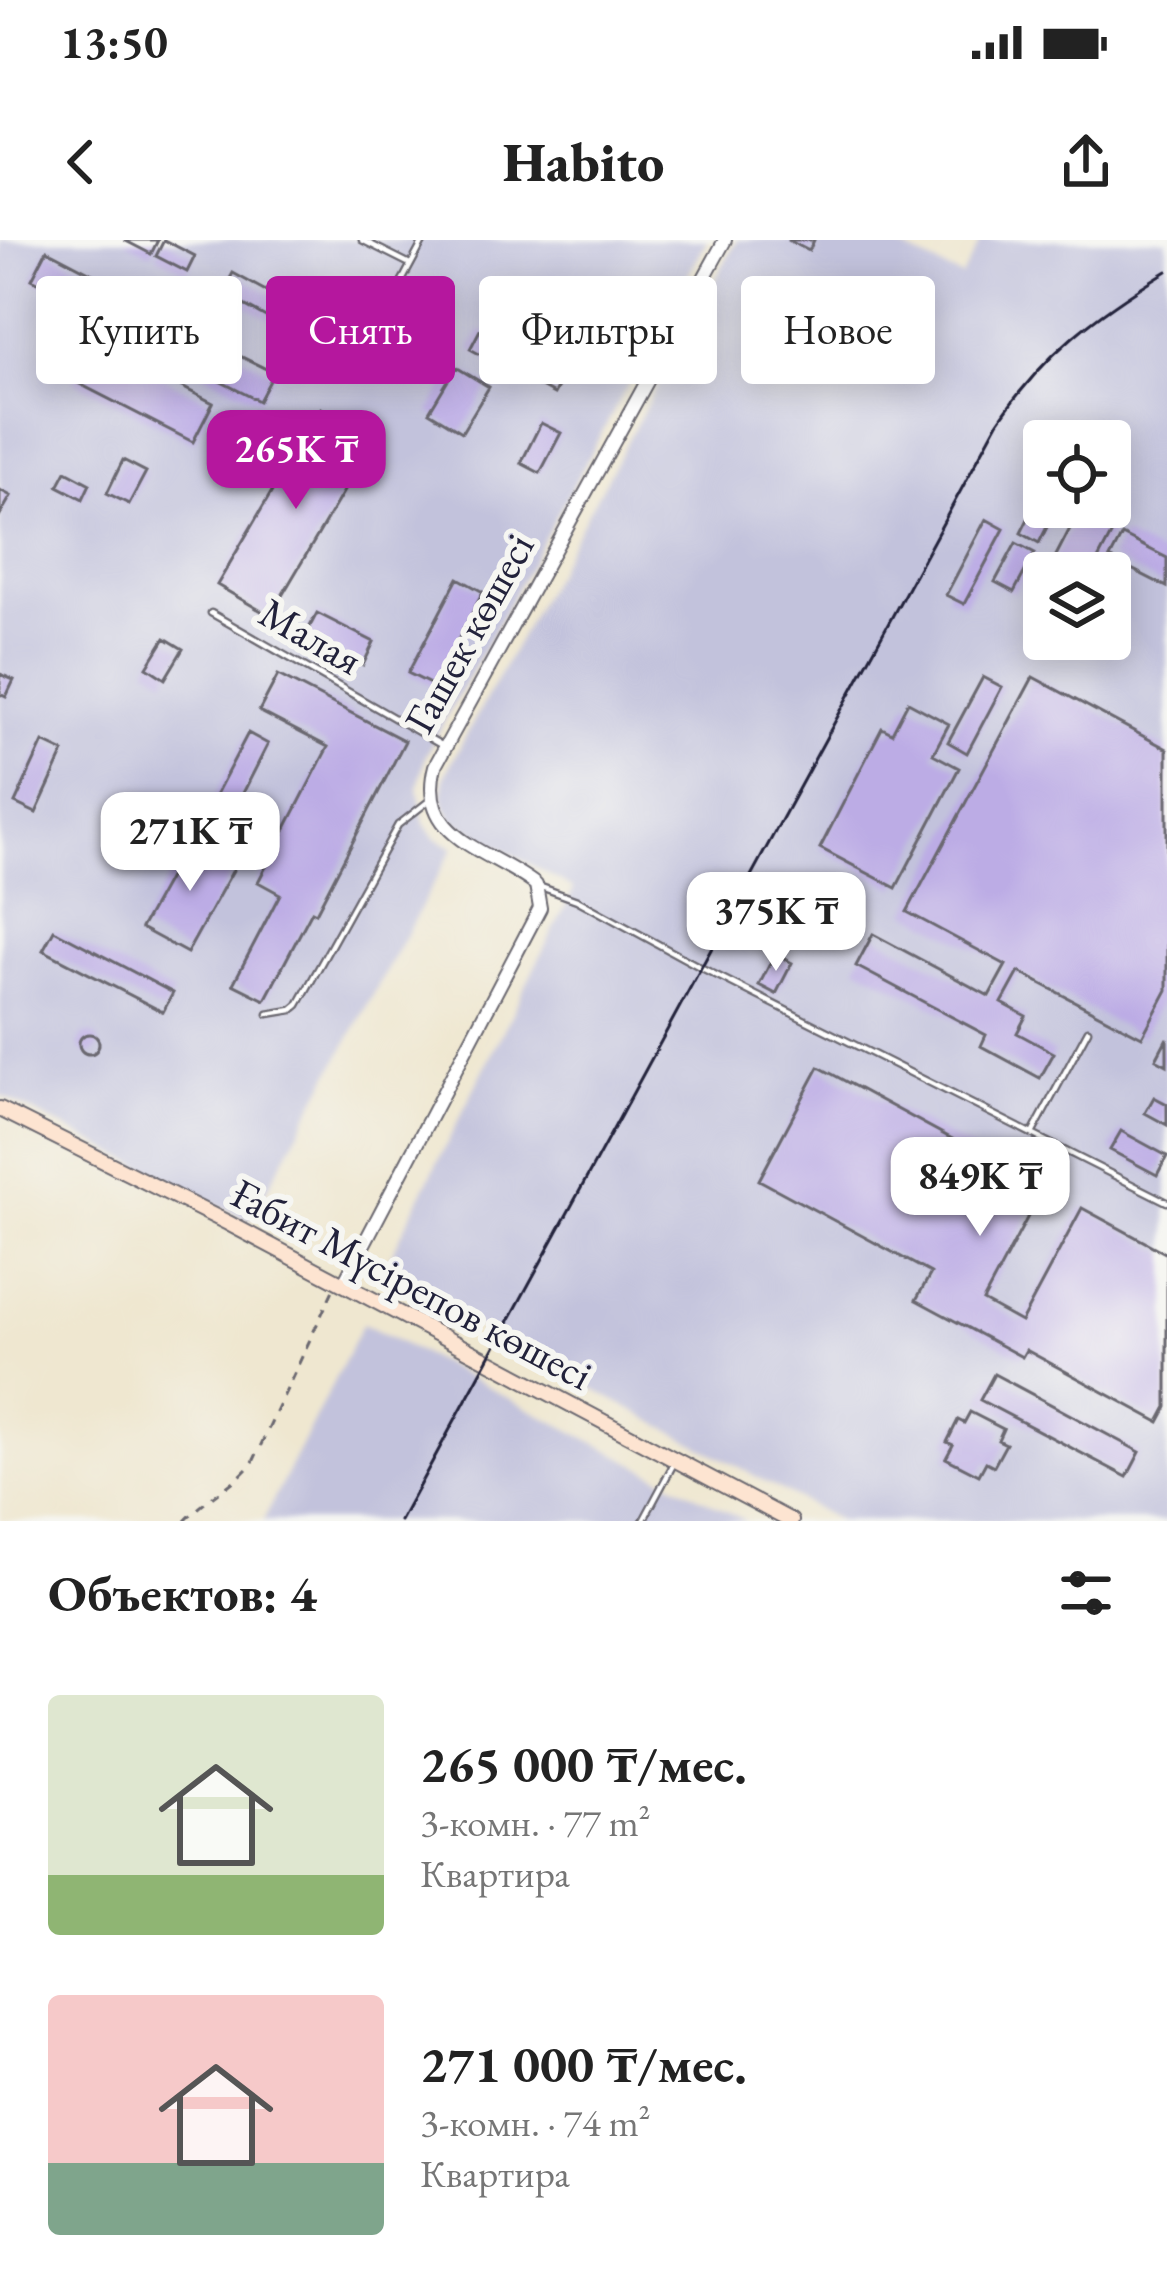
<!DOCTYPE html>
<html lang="ru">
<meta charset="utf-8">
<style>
body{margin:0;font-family:"EB Garamond",serif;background:#f2f2f2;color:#222;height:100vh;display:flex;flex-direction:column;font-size:45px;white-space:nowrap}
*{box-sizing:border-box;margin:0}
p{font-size:39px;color:#767676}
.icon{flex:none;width:66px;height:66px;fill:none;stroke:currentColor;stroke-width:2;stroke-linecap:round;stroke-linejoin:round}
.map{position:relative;height:1281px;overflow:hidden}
.drawer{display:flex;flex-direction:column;background:#fff;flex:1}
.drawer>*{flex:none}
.banner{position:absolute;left:36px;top:36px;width:1095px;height:108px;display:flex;gap:24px}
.buttons{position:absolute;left:1023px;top:180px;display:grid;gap:24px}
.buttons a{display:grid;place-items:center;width:108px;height:108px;border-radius:12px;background:#fff;box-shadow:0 6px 30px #0003;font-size:60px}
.price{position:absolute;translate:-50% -102px;padding:0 27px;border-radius:24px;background:#fff;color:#222;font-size:39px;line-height:78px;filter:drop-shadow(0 3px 6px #0008)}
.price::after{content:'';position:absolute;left:50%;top:72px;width:36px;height:27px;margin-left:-18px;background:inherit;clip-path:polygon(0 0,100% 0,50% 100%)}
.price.current{background:#b5179e;color:#fff}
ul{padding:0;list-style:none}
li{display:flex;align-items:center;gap:36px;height:300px;padding:0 48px}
li span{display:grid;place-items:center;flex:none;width:336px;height:240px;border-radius:12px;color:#555}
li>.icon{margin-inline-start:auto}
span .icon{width:144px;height:144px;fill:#fffc;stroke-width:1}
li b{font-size:51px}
h2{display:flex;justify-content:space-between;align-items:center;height:144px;padding:0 48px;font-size:51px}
.tag{padding:0 42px;border-radius:12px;background:#fff;box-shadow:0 6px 30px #0003;font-size:42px;line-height:108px}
.tag.current{background:#b5179e;color:#fff}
.status{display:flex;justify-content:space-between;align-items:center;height:84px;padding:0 60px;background:#fff;direction:ltr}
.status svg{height:33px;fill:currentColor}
header{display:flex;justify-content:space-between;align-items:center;height:156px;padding:0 48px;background:#fff;font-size:54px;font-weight:800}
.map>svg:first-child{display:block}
.industrial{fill:#c2c2dc;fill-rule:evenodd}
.building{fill:#bcace5}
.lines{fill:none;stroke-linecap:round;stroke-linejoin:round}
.service-casing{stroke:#6a676f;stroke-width:9}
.tertiary-casing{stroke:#6a676f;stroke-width:16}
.secondary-casing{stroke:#6a676f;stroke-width:18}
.path{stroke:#6a676f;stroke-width:3;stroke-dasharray:9 9;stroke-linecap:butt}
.service{stroke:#fff;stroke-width:4.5}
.tertiary{stroke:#fff;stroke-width:12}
.secondary{stroke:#fde4d1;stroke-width:14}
.rail{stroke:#22223b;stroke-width:3}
.labels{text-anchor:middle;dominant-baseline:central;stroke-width:12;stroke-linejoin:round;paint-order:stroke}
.street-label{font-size:42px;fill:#22223b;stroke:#f6f6f2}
</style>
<div class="status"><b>13:50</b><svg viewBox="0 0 49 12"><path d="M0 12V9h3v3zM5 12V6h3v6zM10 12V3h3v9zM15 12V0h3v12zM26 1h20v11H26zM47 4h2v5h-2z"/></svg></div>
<header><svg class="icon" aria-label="back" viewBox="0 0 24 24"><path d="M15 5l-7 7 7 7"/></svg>Habito<svg class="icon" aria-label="share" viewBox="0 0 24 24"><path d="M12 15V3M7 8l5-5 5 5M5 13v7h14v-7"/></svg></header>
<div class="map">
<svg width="1167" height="1281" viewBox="0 0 1167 1281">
<rect width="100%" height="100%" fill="#f6f6f2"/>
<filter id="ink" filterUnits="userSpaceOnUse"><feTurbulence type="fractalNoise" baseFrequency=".00833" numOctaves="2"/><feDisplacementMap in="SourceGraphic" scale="24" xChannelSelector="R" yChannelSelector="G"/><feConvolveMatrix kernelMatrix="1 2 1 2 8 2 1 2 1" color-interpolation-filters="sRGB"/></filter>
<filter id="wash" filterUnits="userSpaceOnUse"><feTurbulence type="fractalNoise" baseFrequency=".004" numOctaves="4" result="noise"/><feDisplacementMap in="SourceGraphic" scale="48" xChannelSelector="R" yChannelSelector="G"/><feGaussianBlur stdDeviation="2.7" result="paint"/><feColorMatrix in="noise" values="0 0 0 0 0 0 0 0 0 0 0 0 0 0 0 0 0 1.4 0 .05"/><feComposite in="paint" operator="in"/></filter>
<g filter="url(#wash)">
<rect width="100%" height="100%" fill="#efe7d0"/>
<!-- industrial -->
<path class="industrial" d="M0,0H707L426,515L418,547L424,583L434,597L453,608L250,981L0,855Z
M737,0H886L962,37L981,0H1167V1281H839L381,1035L574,649L452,580L443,562L444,536ZM1044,201H1110V267H1044ZM1044,333H1110V399H1044Z
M363,1083L746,1281H263Z"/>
<g id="blocks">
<!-- building -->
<path class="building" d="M124,0H158L151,14Z
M164,0L195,16L187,32L156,16Z
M788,0H814L809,11Z
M47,10L104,40L90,69L32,39Z
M233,33L286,62L275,82L222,53Z
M293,42L329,61L312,93L304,88L316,64L289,50Z
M114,52L181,82L166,111L112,83L115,77L103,72Z
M410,83L432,94L411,137L389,126Z
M480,90L564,135L554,154L470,109Z
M197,94L212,101L214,96L239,108L236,114L274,133L259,161L182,122Z
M94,102L213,163L193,202L74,141Z
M456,127L489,147L462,192L429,172Z
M321,168L374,200L270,376L217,345Z
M541,183L561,193L540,233L521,223Z
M123,220L146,232L129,264L107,253Z
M66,231L90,244L83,259L58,246Z
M0,250L11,256L0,275Z
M1030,275L1048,285L1039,303L1021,293Z
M1077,275L1112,293L1091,333H1047Z
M986,279L1004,289L964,364L946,355Z
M1122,295L1167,318V347L1110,318Z
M1016,303L1035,313L1014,352L995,342Z
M458,338L483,352L434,446L408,433Z
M1044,340V367L1033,361Z
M317,373L374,402L363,425L305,396Z
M165,398L183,409L165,439L147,427Z
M0,434L14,440L6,457L0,454Z
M278,435L405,501L316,673L312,671L265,760L233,744L280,654L258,642L328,507L259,471Z
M983,437L1002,447L967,513L948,502Z
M1033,437L1167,509V750L1142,797L1019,732L1002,763L1026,776L1017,793L1054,813L1040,838L981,806L986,795L856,726L873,694L989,756L1006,725L907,672Z
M908,462L949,484L933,514L959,528L896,648L820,608L882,488L892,493Z
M248,493L268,504L234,571L213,560Z
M43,502L64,512L36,573L15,563Z
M192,596L238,621L187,713L141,688Z
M54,690L173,753L163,772L43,710Z
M775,714L792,723L776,754L759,745Z
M79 804a10 10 0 1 1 20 0a10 10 0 1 1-20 0Z
M1167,798V825L1156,819Z
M819,827L1043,948L983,1061L1021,1082L1082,968L1167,1014V1167L1159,1182L1026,1110L1022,1117L916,1060L931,1033L759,940Z
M1154,857L1167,864V885L1145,873Z
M1121,891L1167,916L1157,935L1110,910Z
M994,1134L1140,1212L1127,1237L980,1160Z
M970,1172L1003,1189L998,1200L1006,1204L994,1226L986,1222L979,1235L946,1218L953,1205L947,1202L958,1180L964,1183Z"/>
</g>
</g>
<g filter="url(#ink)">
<use href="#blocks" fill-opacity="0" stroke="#6a676f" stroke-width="3"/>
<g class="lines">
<!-- service casing -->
<g class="service-casing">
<path id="service" d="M362,0L410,24
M366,108L424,0
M211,373L443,506
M541,647L577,660L700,727L1167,962
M268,774L292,770L298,765L398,585L430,560
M1032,894L1088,790
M643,1281L673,1225"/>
</g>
<!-- tertiary casing -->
<g class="tertiary-casing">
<path id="tertiary" d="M343,1044L540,668L536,645C490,609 416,599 435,526L725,0"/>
</g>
<!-- secondary casing -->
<g class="secondary-casing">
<path id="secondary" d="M0,869L228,983L791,1281"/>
</g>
<!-- path -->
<path class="path" d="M185,1281C206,1258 234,1246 253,1222L333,1050"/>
<!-- service -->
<use href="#service" class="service"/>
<!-- tertiary -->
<use href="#tertiary" class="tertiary"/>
<!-- secondary -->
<use href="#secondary" class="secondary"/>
<!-- rail -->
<path class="rail" d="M400,1281L998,182C1045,112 1095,75 1167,31"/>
</g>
</g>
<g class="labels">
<!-- street labels -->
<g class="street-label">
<text transform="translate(469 393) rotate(-61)">Гашек көшесі</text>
<text transform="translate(311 396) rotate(30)">Малая</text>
<text transform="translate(412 1044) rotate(28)">Ғабит Мүсірепов көшесі</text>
</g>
</g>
</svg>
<div class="buttons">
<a><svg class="icon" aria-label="locate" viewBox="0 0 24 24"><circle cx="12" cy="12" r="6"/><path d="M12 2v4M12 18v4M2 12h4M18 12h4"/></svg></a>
<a><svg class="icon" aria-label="layers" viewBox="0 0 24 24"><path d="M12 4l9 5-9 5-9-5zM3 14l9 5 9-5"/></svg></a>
</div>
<b class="price current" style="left:296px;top:272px">265K ₸</b>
<b class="price" style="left:190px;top:654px">271K ₸</b>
<b class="price" style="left:776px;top:734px">375K ₸</b>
<b class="price" style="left:980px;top:999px">849K ₸</b>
<div class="banner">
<a class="tag">Купить</a>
<a class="tag current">Снять</a>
<a class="tag">Фильтры</a>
<a class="tag">Новое</a>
</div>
</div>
<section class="drawer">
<h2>Объектов: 4<svg class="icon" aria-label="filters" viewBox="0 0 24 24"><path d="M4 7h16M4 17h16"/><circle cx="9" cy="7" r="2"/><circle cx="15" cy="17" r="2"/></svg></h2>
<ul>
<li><span style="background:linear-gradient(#dfe7d0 75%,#8fb573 0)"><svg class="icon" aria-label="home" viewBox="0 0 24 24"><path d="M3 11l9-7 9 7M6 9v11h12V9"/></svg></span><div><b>265 000 ₸/мес.</b><p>3-комн. · 77 m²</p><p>Квартира</p></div></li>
<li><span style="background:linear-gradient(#f6c9c9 70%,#7fa58c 0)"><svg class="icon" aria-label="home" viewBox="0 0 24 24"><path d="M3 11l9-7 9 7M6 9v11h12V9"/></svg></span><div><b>271 000 ₸/мес.</b><p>3-комн. · 74 m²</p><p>Квартира</p></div></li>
</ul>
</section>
